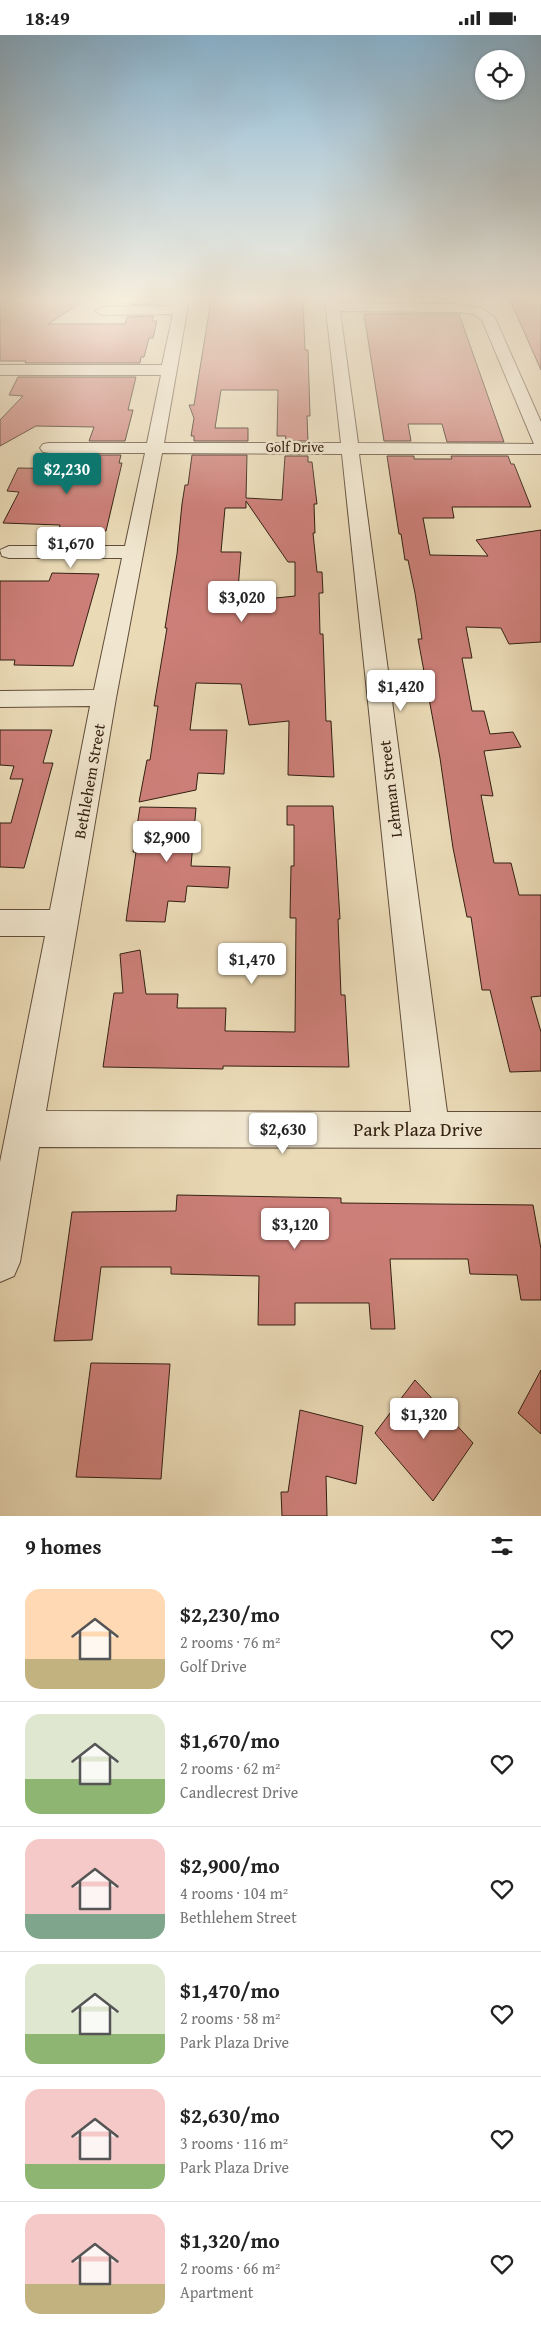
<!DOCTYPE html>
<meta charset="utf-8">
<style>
body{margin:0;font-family:"Gentium Book Plus",serif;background:#f2f2f2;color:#222;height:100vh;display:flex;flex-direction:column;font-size:19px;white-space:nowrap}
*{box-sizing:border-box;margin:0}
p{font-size:16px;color:#767676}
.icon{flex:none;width:28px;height:28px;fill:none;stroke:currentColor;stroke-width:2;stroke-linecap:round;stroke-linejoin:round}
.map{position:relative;height:1481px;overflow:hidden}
.details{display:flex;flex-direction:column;background:#fff;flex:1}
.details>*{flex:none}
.controls{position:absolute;left:475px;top:15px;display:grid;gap:10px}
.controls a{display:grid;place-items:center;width:50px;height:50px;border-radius:50%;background:#fff;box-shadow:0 1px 4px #0004;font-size:25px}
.price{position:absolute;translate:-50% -42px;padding:0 11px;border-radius:5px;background:#fff;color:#222;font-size:16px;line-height:32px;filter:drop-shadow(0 1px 2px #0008)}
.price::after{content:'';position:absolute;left:50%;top:30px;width:15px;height:11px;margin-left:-8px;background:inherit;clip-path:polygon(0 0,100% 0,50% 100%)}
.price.selected{background:#0f766e;color:#fff}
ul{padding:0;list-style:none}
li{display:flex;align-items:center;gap:15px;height:125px;padding:0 25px}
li+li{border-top:1px solid #e0e0e0}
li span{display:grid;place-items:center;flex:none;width:140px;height:100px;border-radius:15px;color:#555}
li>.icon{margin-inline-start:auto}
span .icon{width:60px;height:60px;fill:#fffc;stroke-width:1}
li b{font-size:21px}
h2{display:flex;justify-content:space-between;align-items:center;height:60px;padding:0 25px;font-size:21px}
.status{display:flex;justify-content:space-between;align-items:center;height:35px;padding:0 25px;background:#fff;direction:ltr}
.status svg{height:14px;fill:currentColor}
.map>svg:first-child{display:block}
.building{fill:#cc7f78;stroke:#332012;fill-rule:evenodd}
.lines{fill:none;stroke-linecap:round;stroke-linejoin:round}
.street-casing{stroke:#614e3b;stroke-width:2}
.street{fill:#f1e7d0;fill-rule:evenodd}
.labels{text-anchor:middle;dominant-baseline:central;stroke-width:5;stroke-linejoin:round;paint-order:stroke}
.far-street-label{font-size:14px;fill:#332012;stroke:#f1e7d0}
.street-label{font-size:16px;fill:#332012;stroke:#f1e7d0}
.near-street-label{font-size:19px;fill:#332012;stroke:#f1e7d0}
</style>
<div class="status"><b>18:49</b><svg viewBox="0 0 49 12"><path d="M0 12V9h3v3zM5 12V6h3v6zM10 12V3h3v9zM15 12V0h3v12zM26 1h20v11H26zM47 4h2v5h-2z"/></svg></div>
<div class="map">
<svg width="541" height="1481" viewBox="0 0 541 1481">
<rect width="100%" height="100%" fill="#eadab6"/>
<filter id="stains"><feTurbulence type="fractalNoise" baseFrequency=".004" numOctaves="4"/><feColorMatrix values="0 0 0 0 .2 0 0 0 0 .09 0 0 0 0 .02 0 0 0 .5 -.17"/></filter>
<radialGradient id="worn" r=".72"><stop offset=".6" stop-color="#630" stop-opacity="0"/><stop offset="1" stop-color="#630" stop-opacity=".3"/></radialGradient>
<!-- building -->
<path class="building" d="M28,265H85L48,289H125L127,282L154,281L152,286H157L153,303H149L144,322H141L140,328H25L26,326H0V267H28Z
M133,265H158L157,269L131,270Z
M211,265H303L305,315H308L310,381H307L308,406H285L286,401H277L278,355H221L215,393H248V406H194V401H191L194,383L189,370H194Z
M510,265H528L535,271L541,270V335Z
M364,279H459L504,407H447L442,389H408L411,406H384Z
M18,342H136L128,375H133L125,406H89L94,392L36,391L0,411V385L23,361L9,360Z
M85,420H121L119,428H122L106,496L59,495L60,490L3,488L19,457L7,456L18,433L77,434Z
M192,420H247L246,463L282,465L285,421H308V427H312L317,469H314L315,498H313L317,537H322L323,558H319L320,599H323L326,686H331L334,742L288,740L289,686L249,690L241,649L196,648L190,695H227L224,739L198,738L196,755L139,767L147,725H150L158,671H154L167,593H165L177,519L182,469L185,450H188ZM246,466L288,527H295V561L237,567L241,517H221L225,473H246Z
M387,421H414V424H452L451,421H508L511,429H514L531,472H452L454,483H423L430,520L488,521L476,505L541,495V607L509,609L501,593L466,592L472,623H462L472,676H484L490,699L513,697L521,712L484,716L493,761L481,760L494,828H511L519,860H541V961L531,962L541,997V1036L510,1037L490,955H482L471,882H467L453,813L440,723L418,604H422L415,558L408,525H405L401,499H399Z
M52,538L99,539L73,631L14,630L15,625H0V546H49Z
M0,695H52L43,728H53L24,833L0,832V788H11L23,744H10L14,731L0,730Z
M287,771H333L340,884H338L341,960H345L349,1032L223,1031V1034L103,1032L114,958H123L120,919L140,915L146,959H178L177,973H226L225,996L295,997L296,883H290L291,831H294V790H287Z
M140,772L196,773L191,831L230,832L228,853L187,851L185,867L168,866L165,887L126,886L136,817H133Z
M177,1160L341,1163V1168L533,1170L541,1214V1265H521L517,1240L470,1239L468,1224H390L395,1294H371L369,1268H295V1290H258L259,1241L171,1239V1232H101L92,1305L54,1306L72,1177L176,1176Z
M91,1328L170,1329L161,1444L76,1442Z
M541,1335V1399L518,1378Z
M415,1345L473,1408L433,1466L375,1398Z
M300,1375L363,1391L356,1449L326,1441L327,1481H282L281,1457H288Z"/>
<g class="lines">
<!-- street casing -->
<g class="street-casing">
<path id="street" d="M175,265H189L164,408H341L325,265H339V268L457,269L482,273L495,283L541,387V419H359L447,1077H541V1113L39,1112L20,1227L14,1241L0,1247V1127L45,901H0V875H50L90,671L0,672V656L94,655L122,523H9L2,521L0,515L9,511H125L145,418H49L43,417L40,413L43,409L49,408H147L161,340H0V330H162L173,279L102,280L95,276L102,272L174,271ZM340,276L457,277L473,279L482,285L534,409L358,408ZM162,418L342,419L411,1077L46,1076L116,663Z"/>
</g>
<!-- street -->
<use href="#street" class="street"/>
</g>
<!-- sky -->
<linearGradient id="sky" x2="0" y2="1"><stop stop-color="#89b6d4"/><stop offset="0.56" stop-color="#f6eede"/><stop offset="1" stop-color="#f6eede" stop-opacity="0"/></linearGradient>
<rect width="541" height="472" fill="url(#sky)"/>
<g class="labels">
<!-- far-street labels -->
<g class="far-street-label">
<text x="295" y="412">Golf Drive</text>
</g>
<!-- street labels -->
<g class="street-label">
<text transform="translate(89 746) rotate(-80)">Bethlehem Street</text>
<text transform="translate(390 754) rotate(-97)">Lehman Street</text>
</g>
<!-- near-street labels -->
<g class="near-street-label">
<text x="418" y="1094">Park Plaza Drive</text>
</g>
</g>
<rect width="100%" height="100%" filter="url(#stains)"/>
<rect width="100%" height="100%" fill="url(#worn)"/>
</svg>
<div class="controls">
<a><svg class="icon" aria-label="locate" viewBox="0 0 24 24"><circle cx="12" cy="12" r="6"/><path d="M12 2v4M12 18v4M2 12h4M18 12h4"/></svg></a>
</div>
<b class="price selected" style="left:67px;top:460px">$2,230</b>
<b class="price" style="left:71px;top:534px">$1,670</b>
<b class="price" style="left:242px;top:588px">$3,020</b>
<b class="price" style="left:401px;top:677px">$1,420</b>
<b class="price" style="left:167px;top:828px">$2,900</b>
<b class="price" style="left:252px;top:950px">$1,470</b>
<b class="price" style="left:283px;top:1120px">$2,630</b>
<b class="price" style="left:295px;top:1215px">$3,120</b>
<b class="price" style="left:424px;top:1405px">$1,320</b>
</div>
<section class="details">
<h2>9 homes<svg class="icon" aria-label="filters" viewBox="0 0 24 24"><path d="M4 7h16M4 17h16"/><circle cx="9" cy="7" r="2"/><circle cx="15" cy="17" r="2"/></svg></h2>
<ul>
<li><span style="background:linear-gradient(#ffd9b3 70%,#c2b280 0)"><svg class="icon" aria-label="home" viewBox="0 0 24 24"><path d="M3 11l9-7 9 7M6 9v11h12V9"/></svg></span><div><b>$2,230/mo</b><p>2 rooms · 76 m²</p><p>Golf Drive</p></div><svg class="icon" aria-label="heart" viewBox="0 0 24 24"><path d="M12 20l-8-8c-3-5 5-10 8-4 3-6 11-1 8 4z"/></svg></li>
<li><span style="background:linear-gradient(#dfe7d0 65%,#8fb573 0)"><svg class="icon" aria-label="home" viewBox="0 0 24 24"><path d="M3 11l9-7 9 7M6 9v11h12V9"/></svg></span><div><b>$1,670/mo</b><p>2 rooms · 62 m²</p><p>Candlecrest Drive</p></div><svg class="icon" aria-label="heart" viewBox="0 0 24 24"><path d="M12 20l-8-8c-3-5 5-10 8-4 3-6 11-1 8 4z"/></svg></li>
<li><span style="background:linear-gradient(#f6c9c9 75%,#7fa58c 0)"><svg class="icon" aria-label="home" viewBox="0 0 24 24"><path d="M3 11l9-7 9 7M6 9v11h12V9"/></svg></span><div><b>$2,900/mo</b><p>4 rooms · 104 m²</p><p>Bethlehem Street</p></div><svg class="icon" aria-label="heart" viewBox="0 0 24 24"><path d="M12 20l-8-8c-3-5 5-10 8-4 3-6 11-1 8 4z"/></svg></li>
<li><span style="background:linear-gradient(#dfe7d0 70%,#8fb573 0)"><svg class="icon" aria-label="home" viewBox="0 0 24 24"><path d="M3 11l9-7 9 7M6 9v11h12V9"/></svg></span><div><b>$1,470/mo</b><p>2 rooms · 58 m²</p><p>Park Plaza Drive</p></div><svg class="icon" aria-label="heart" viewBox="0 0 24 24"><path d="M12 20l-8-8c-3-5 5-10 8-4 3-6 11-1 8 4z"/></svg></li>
<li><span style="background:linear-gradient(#f6c9c9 75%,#8fb573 0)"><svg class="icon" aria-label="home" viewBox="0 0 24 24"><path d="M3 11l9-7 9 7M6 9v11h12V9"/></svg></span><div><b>$2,630/mo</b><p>3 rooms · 116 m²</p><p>Park Plaza Drive</p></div><svg class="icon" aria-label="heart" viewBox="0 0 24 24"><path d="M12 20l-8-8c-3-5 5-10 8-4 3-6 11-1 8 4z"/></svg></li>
<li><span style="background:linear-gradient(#f6c9c9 70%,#c2b280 0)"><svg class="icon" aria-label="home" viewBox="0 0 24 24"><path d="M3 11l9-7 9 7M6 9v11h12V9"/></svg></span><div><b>$1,320/mo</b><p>2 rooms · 66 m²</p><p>Apartment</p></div><svg class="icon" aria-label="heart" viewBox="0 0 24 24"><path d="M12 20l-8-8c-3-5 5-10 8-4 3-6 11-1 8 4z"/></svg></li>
</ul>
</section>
